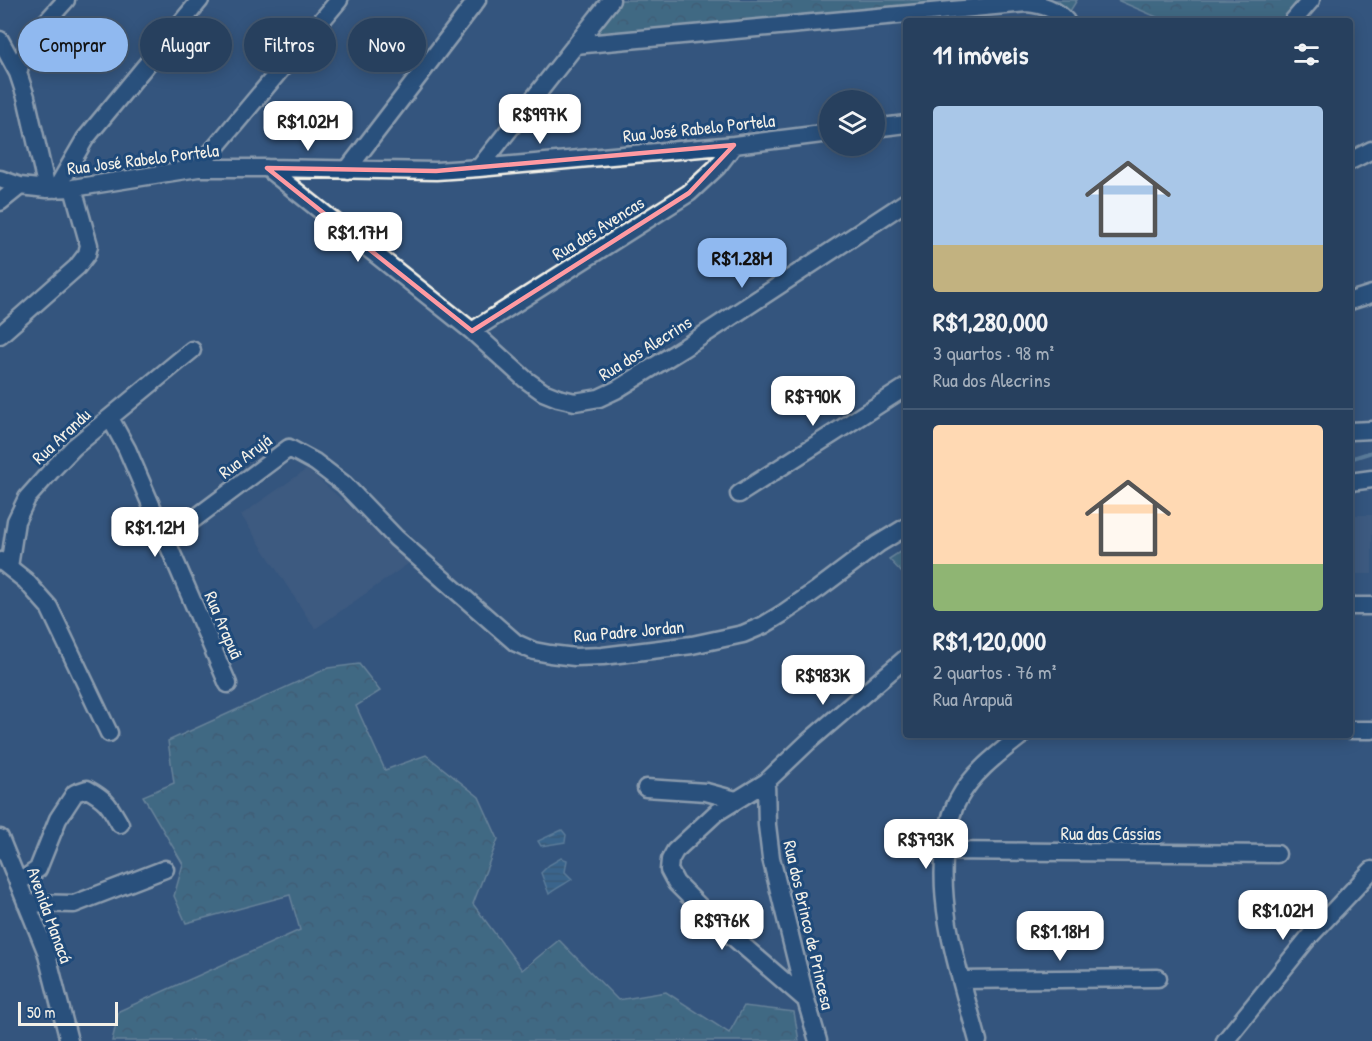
<!DOCTYPE html>
<html lang="pt">
<meta charset="utf-8">
<style>
body{margin:0;font-family:"Patrick Hand",sans-serif;background:#334b67;color:#f1f3f6;height:100vh;display:flex;flex-direction:column;font-size:22px;white-space:nowrap}
*{box-sizing:border-box;margin:0}
p{font-size:20px;color:#a4afbc}
.icon{flex:none;width:33px;height:33px;fill:none;stroke:currentColor;stroke-width:2;stroke-linecap:round;stroke-linejoin:round}
.map{position:relative;flex:1;overflow:hidden}
.sheet{position:absolute;left:903px;top:18px;width:450px;height:720px;display:flex;flex-direction:column;background:#27405e;border-radius:6px;box-shadow:0 3px 15px #0003,0 0 0 2px #435973}
.sheet>*{flex:none}
.top-card{position:absolute;left:18px;top:18px;width:570px;height:54px;display:flex;gap:12px}
.buttons{position:absolute;left:819px;top:90px;display:grid;gap:12px}
.buttons a{display:grid;place-items:center;width:66px;height:66px;border-radius:50%;background:#27405e;box-shadow:0 3px 15px #0003,0 0 0 2px #435973;font-size:30px}
.scale{position:absolute;left:18px;bottom:15px;width:100px;box-sizing:border-box;padding-left:6px;border:3px solid #f4f1e8;border-top:0;font-size:16px;line-height:21px;white-space:nowrap;color:#f4f1e8;-webkit-text-stroke:4px #1f4a7a;paint-order:stroke}
.price{position:absolute;translate:-50% -51px;padding:0 14px;border-radius:12px;background:#fff;color:#222;font-size:20px;line-height:39px;filter:drop-shadow(0 2px 3px #0008)}
.price::after{content:'';position:absolute;left:50%;top:36px;width:18px;height:14px;margin-left:-9px;background:inherit;clip-path:polygon(0 0,100% 0,50% 100%)}
.price.current{background:#90b9f0;color:#111}
ul{padding:0;list-style:none}
li{display:grid;align-content:center;gap:12px;height:318px;padding:0 30px}
li+li{border-top:2px solid #435973}
li span{display:grid;place-items:center;height:186px;border-radius:6px;color:#555}
li>.icon{margin-inline-start:auto}
span .icon{width:108px;height:108px;fill:#fffc;stroke-width:1}
li b{font-size:26px}
h2{display:flex;justify-content:space-between;align-items:center;height:72px;padding:0 30px;font-size:26px}
.tag{padding:0 21px;border-radius:27px;background:#27405e;box-shadow:0 3px 15px #0003,0 0 0 2px #435973;font-size:21px;line-height:54px}
.tag.current{background:#90b9f0;color:#111}
.map>svg:first-child{display:block}
.built{fill:#475f83}
.green{fill:#50808b;stroke:#a2b8ba;stroke-width:1.5}
.forest{fill:url(#forest-crowns);stroke:#a2b8ba;stroke-width:1.5}
.water{fill:url(#water-rules);stroke:#88a8ba;stroke-width:1.5}
.lines{fill:none;stroke-linecap:round;stroke-linejoin:round}
.stream{stroke:#88a8ba;stroke-width:4}
.building{fill:url(#building-hatch);stroke:#f4f1e8;stroke-width:1.5}
.minor-casing{stroke:#f4f1e8;stroke-width:21}
.minor{stroke:#1f4a7a;stroke-width:16}
.marked{fill:none;stroke:#ff9aa2;stroke-width:4.5;stroke-linejoin:round}
.labels{text-anchor:middle;dominant-baseline:central;stroke-width:6;stroke-linejoin:round;paint-order:stroke}
.street-label{font-size:18px;fill:#f4f1e8;stroke:#1f4a7a}
</style>
<div class="map">
<svg width="1372" height="1041" viewBox="0 0 1372 1041">
<defs>
<pattern id="forest-crowns" width="20" height="18" patternUnits="userSpaceOnUse" patternTransform="scale(1.5)"><rect width="20" height="18" fill="#50808b"/><path d="M2 6a3 3 0 1 1 6 0M12 15a3 3 0 1 1 6 0" fill="none" stroke="#4d676c"/></pattern>
<pattern id="water-rules" width="6" height="5" patternUnits="userSpaceOnUse" patternTransform="scale(1.5)"><rect width="6" height="5" fill="#40779c"/><path d="M0 2.5h6" fill="none" stroke="#446071"/></pattern>
<pattern id="building-hatch" width="6" height="6" patternUnits="userSpaceOnUse" patternTransform="scale(1.5)"><rect width="6" height="6" fill="#666e89"/><path d="M-1 1l2-2M0 6l6-6M5 7l2-2" fill="none" stroke="#565964"/></pattern>
</defs>
<rect width="100%" height="100%" fill="#34557e"/>
<filter id="ink" filterUnits="userSpaceOnUse"><feTurbulence type="fractalNoise" baseFrequency=".0167" numOctaves="2"/><feDisplacementMap in="SourceGraphic" scale="12" xChannelSelector="R" yChannelSelector="G"/><feConvolveMatrix kernelMatrix="1 2 1 2 8 2 1 2 1" color-interpolation-filters="sRGB"/></filter>
<g filter="url(#ink)">
<!-- built -->
<path class="built" d="M307,469L412,561L315,629L241,515Z
M1350,515H1372V574H1350Z"/>
<!-- green -->
<path class="green" d="M906,548V577L889,559Z"/>
<!-- forest -->
<path class="forest" d="M611,0H1077L1065,19L1027,3L575,45Z
M1117,0H1310L1289,21H1166Z
M359,664L380,691L356,706L385,770L426,755L479,797L498,839L473,904L522,970L559,940L618,1000L666,992L729,1033L744,1006L794,1012L799,1041H112L119,1011L300,930L290,895L186,923L174,896L183,864L143,796L174,783L168,741L328,668Z"/>
<!-- water -->
<path class="water" d="M562,830L566,835L565,842L541,846L538,841Z
M561,858L567,860L565,872L572,879C564,885 556,888 549,894L541,873L549,865Z"/>
<g class="lines">
<!-- stream -->
<path class="stream" d="M1350,459L1372,452"/>
</g>
<!-- building -->
<path class="building" d="M311 130a9 9 0 1 1 18 0a9 9 0 1 1-18 0Z"/>
<g class="lines">
<!-- minor casing -->
<g class="minor-casing">
<path id="minor" d="M1293,21L1311,0
M0,40L18,73
M575,45L1027,3C1043,5 1055,8 1066,21
M874,128L906,124
M1350,161L1372,150
M198,168L339,0
M267,168L472,331L525,379L543,392L558,398L575,402L599,398L616,390L682,349L906,202
M479,168L611,0
M347,170L477,0
M0,179L20,186L47,189L73,188L198,168H267L436,171L479,168L734,145L830,133
M47,189L26,97L18,73L22,59L30,42L38,31L66,0
M56,189L85,139L200,0
M0,202L20,186
M1350,301L1372,294
M472,331L689,193L717,167L734,145
M0,335L77,267L87,254L89,245L73,188
M110,418L127,449L228,684
M1350,431L1372,430
M1350,482L1372,479
M739,494L906,387
M166,540L289,448L315,462L344,484L396,538L516,643L534,651L550,654L575,657L603,656L692,645L743,634L764,625L782,614L818,589L878,544L906,527
M1,561L25,580L49,607L109,733
M9,567L16,521L27,498L51,471L74,447L192,350
M1350,606H1372
M1350,730H1372
M766,782L767,825L771,858L806,1000L818,1041
M646,788L706,792L736,800
M0,838L46,951L69,1041
M944,851L1277,854
M18,883L38,869L58,819L75,793L87,789C107,800 109,805 120,824
M26,903L74,904L165,869
M962,980L1158,978
M806,1000L711,918L676,883L669,870L670,860L675,851L716,813L766,782L808,742L906,658
M978,1041C960,974 934,905 947,835C949,823 952,810 958,800C972,773 999,753 1022,735
M1225,1041L1309,937L1372,870"/>
</g>
<!-- minor -->
<use href="#minor" class="minor"/>
</g>
</g>
<!-- marked area -->
<path d="M0 0H1372V1041H0ZM734,145L689,193L472,331L267,168L436,171Z" fill="#34557e" fill-opacity=".55" fill-rule="evenodd"/>
<path class="marked" d="M734,145L689,193L472,331L267,168L436,171Z"/>
<g class="labels">
<!-- street labels -->
<g class="street-label">
<text transform="translate(699 128) rotate(-6)">Rua José Rabelo Portela</text>
<text transform="translate(143 159) rotate(-7)">Rua José Rabelo Portela</text>
<text transform="translate(598 228) rotate(-32)">Rua das Avencas</text>
<text transform="translate(645 348) rotate(-32)">Rua dos Alecrins</text>
<text transform="translate(61 436) rotate(-43)">Rua Arandu</text>
<text transform="translate(245 456) rotate(-37)">Rua Arujá</text>
<text transform="translate(224 625) rotate(67)">Rua Arapuã</text>
<text transform="translate(629 631) rotate(-5)">Rua Padre Jordan</text>
<text x="1111" y="833">Rua das Cássias</text>
<text transform="translate(50 915) rotate(70)">Avenida Manacá</text>
<text transform="translate(809 925) rotate(77)">Rua dos Brinco de Princesa</text>
</g>
</g>
</svg>
<div class="buttons">
<a><svg class="icon" aria-label="layers" viewBox="0 0 24 24"><path d="M12 4l9 5-9 5-9-5zM3 14l9 5 9-5"/></svg></a>
</div>
<div class="scale">50 m</div>
<b class="price" style="left:540px;top:145px">R$997K</b>
<b class="price" style="left:308px;top:152px">R$1.02M</b>
<b class="price" style="left:358px;top:263px">R$1.17M</b>
<b class="price current" style="left:742px;top:289px">R$1.28M</b>
<b class="price" style="left:813px;top:427px">R$790K</b>
<b class="price" style="left:155px;top:558px">R$1.12M</b>
<b class="price" style="left:823px;top:706px">R$983K</b>
<b class="price" style="left:926px;top:870px">R$793K</b>
<b class="price" style="left:1283px;top:941px">R$1.02M</b>
<b class="price" style="left:722px;top:951px">R$976K</b>
<b class="price" style="left:1060px;top:962px">R$1.18M</b>
<div class="top-card">
<a class="tag current">Comprar</a>
<a class="tag">Alugar</a>
<a class="tag">Filtros</a>
<a class="tag">Novo</a>
</div>
<section class="sheet">
<h2>11 imóveis<svg class="icon" aria-label="filters" viewBox="0 0 24 24"><path d="M4 7h16M4 17h16"/><circle cx="9" cy="7" r="2"/><circle cx="15" cy="17" r="2"/></svg></h2>
<ul>
<li><span style="background:linear-gradient(#a9c7e8 75%,#c2b280 0)"><svg class="icon" aria-label="home" viewBox="0 0 24 24"><path d="M3 11l9-7 9 7M6 9v11h12V9"/></svg></span><div><b>R$1,280,000</b><p>3 quartos · 98 m²</p><p>Rua dos Alecrins</p></div></li>
<li><span style="background:linear-gradient(#ffd9b3 75%,#8fb573 0)"><svg class="icon" aria-label="home" viewBox="0 0 24 24"><path d="M3 11l9-7 9 7M6 9v11h12V9"/></svg></span><div><b>R$1,120,000</b><p>2 quartos · 76 m²</p><p>Rua Arapuã</p></div></li>
</ul>
</section>
</div>
